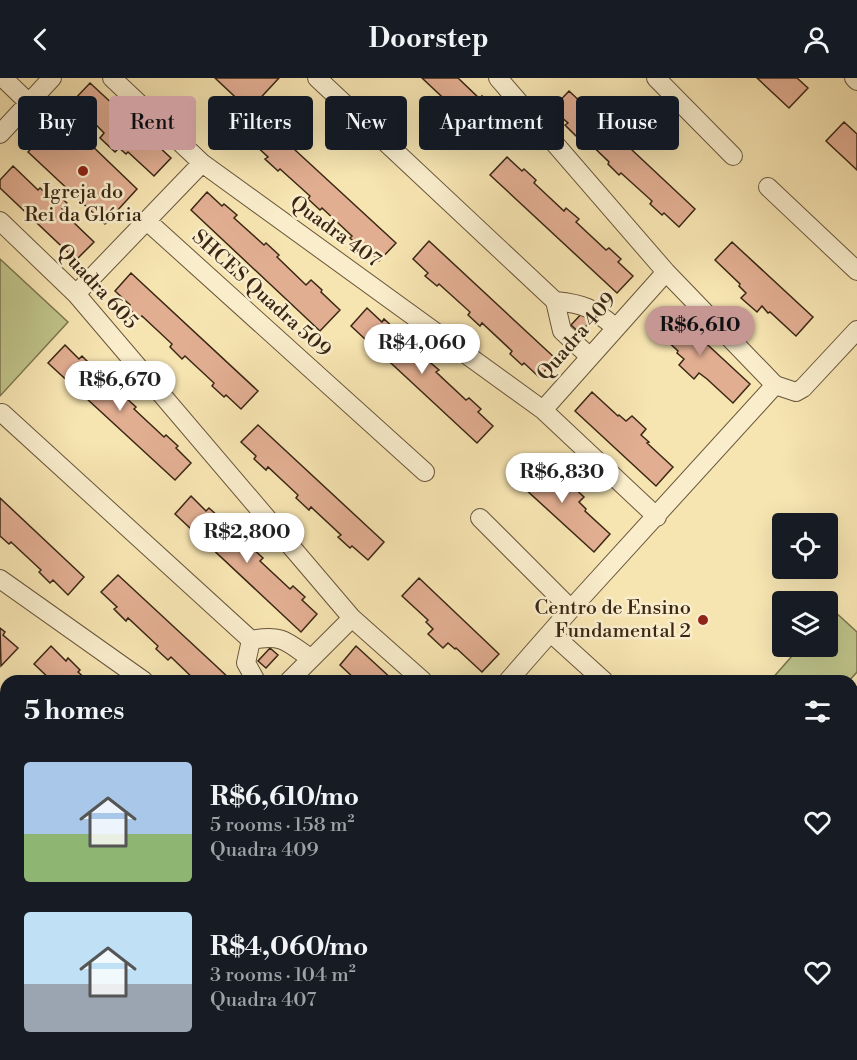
<!DOCTYPE html>
<meta charset="utf-8">
<style>
body{margin:0;font-family:"Libre Bodoni",serif;background:#242831;color:#f1f3f6;height:100vh;display:flex;flex-direction:column;font-size:22px;white-space:nowrap}
*{box-sizing:border-box;margin:0}
p{font-size:20px;color:#9ea1a6}
.icon{flex:none;width:33px;height:33px;fill:none;stroke:currentColor;stroke-width:2;stroke-linecap:round;stroke-linejoin:round}
.map{position:relative;flex:1;overflow:hidden}
.drawer{position:absolute;left:0px;top:597px;width:858px;height:386px;display:flex;flex-direction:column;background:#171b24;border-radius:18px 18px 0 0;box-shadow:0 6px 24px #0002}
.drawer>*{flex:none}
.hud{position:absolute;left:18px;top:18px;width:822px;height:54px;display:flex;gap:12px}
.controls{position:absolute;left:772px;top:435px;display:grid;gap:12px}
.controls a{display:grid;place-items:center;width:66px;height:66px;border-radius:6px;background:#171b24;box-shadow:0 6px 24px #0002;font-size:30px}
.price{position:absolute;translate:-50% -51px;padding:0 14px;border-radius:21px;background:#fff;color:#222;font-size:20px;line-height:39px;filter:drop-shadow(0 2px 3px #0008)}
.price::after{content:'';position:absolute;left:50%;top:36px;width:18px;height:14px;margin-left:-9px;background:inherit;clip-path:polygon(0 0,100% 0,50% 100%)}
.price.selected{background:#c59692;color:#111}
ul{padding:0;list-style:none}
li{display:flex;align-items:center;gap:18px;height:150px;padding:0 24px}
li span{display:grid;place-items:center;flex:none;width:168px;height:120px;border-radius:6px;color:#555}
li>.icon{margin-inline-start:auto}
span .icon{width:72px;height:72px;fill:#fffc;stroke-width:1}
li b{font-size:26px}
h2{display:flex;justify-content:space-between;align-items:center;height:72px;padding:0 24px;font-size:26px}
.pill{padding:0 21px;border-radius:6px;background:#171b24;box-shadow:0 6px 24px #0002;font-size:21px;line-height:54px}
.pill.selected{background:#c59692;color:#111}
header{display:flex;justify-content:space-between;align-items:center;height:78px;padding:0 24px;background:#171b24;font-size:27px;font-weight:800}
.map>svg:first-child{display:block}
.green{fill:#bfc389;stroke:#7c754f;stroke-width:1.5}
.building{fill:#e2ae92;stroke:#3a2715;stroke-width:1.5}
.lines{fill:none;stroke-linecap:round;stroke-linejoin:round}
.street-casing{stroke:#69563c;stroke-width:20}
.street{stroke:#f9edcc;stroke-width:18}
.poi-dot{fill:#8f2418;stroke:#f9edcc;stroke-width:2}
.labels{text-anchor:middle;dominant-baseline:central;stroke-width:5;stroke-linejoin:round;paint-order:stroke}
.poi-label{font-size:20px;fill:#3a2715;stroke:#f9edcc}
.street-label{font-size:20px;fill:#3a2715;stroke:#f9edcc}
</style>
<header><svg class="icon" aria-label="back" viewBox="0 0 24 24"><path d="M15 5l-7 7 7 7"/></svg>Doorstep<svg class="icon" aria-label="person" viewBox="0 0 24 24"><circle cx="12" cy="8" r="4"/><path d="M4 21q1-7 8-7t8 7"/></svg></header>
<div class="map">
<svg width="857" height="982" viewBox="0 0 857 982">
<rect width="100%" height="100%" fill="#f6e4b1"/>
<filter id="stains"><feTurbulence type="fractalNoise" baseFrequency=".00333" numOctaves="4"/><feColorMatrix values="0 0 0 0 .2 0 0 0 0 .09 0 0 0 0 .02 0 0 0 .5 -.17"/></filter>
<radialGradient id="worn" r=".72"><stop offset=".6" stop-color="#630" stop-opacity="0"/><stop offset="1" stop-color="#630" stop-opacity=".3"/></radialGradient>
<!-- green -->
<path class="green" d="M0,181L68,244L0,318Z
M833,532L857,554V594L849,603H770L800,569L828,568V537Z"/>
<!-- building -->
<path class="building" d="M215,0H279L251,30L249,29L247,30Z
M422,0H458L480,21L482,18L494,29L492,32L507,46L490,64Z
M757,0H797L808,10L789,30Z
M90,5L171,80L154,98L128,74L126,76L119,70L115,74L100,60L104,55L73,23Z
M569,13L695,131L679,149L664,135L662,137L650,126L652,123L621,95L619,97L608,86L609,84L580,56L577,59L565,47L568,45L552,31Z
M62,39L137,111L105,146L28,74Z
M844,44L857,56V92L826,63Z
M269,48L396,165L379,183L365,169L362,172L350,160L352,158L322,130L320,132L308,121L310,118L280,91L278,93L265,81L268,79L253,65Z
M507,79L522,93L524,91L536,102L534,105L564,133L566,130L579,141L576,144L606,172L609,170L621,181L618,184L633,198L617,215L490,97Z
M13,88L38,112L40,110L48,117L52,112L67,125L62,131L69,137L68,139L94,164L76,182L0,110V102Z
M207,114L222,128L224,126L237,137L234,140L264,167L266,165L279,177L277,179L306,207L311,202L322,212L321,214L340,232L320,253L191,132Z
M429,163L556,281L539,299L524,285L522,287L510,276L512,273L482,245L480,248L468,237L470,234L439,206L437,208L425,198L428,195L413,181Z
M732,164L813,239L796,258L770,234L768,235L762,228L757,234L741,220L746,215L739,208L740,206L715,182Z
M131,195L258,313L241,331L226,317L224,319L212,308L214,305L185,278L182,281L170,269L172,266L142,238L140,240L127,229L130,227L115,213Z
M367,230L382,244L384,241L396,252L394,255L424,283L426,281L439,292L436,294L466,322L469,320L481,331L478,334L493,348L477,365L351,248Z
M669,231L750,306L733,325L707,301L699,295L694,301L679,287L684,281L677,275L678,273L652,249Z
M584,233L592,241L580,255L571,247Z
M65,267L79,281L82,278L94,290L92,292L122,320L124,318L136,329L134,331L164,359L166,357L178,368L176,370L191,385L175,402L48,285Z
M592,314L618,338L619,337L626,343L632,338L646,351L641,357L649,364L647,365L673,389L656,408L575,333Z
M258,347L384,464L368,482L352,468L350,470L338,459L341,457L311,429L309,432L296,420L298,417L268,389L266,392L254,381L256,378L241,364Z
M530,381L556,405L557,403L564,410L569,405L584,419L579,424L586,431L585,433L610,456L594,474L512,399Z
M191,418L206,433L209,430L221,441L218,443L248,472L251,469L263,480L260,483L290,511L293,508L305,519L302,522L317,536L301,554L175,436Z
M0,420L84,499L68,517L53,502L50,505L39,494L41,492L11,464L9,466L0,458Z
M118,497L215,587L232,603H196L171,579L168,582L156,571L158,568L128,540L126,543L114,531L117,529L101,514Z
M419,500L499,576L482,594L456,570L455,571L448,565L443,570L428,556L433,551L426,544L428,542L402,518Z
M0,550L5,554L3,557L18,570L1,588Z
M51,568L66,583L68,580L80,592L78,594L88,603H52L34,586Z
M356,568L394,603H357L340,587Z
M270,570L278,577L266,590L258,583Z
M857,609V691L852,686V615Z
M857,877V905L852,900V882Z
M561,976H597L603,982H563L565,980Z
M731,976H738L744,982H726Z"/>
<g class="lines">
<!-- street casing -->
<g class="street-casing">
<path id="street" d="M3,0L28,24
M112,0L202,85L543,332L657,439
M317,0L555,223L562,253L590,279
M498,0L666,194L775,307L796,314L803,310L857,252
M656,0L733,78
M854,0L857,3
M0,56L52,0
M768,109L857,193
M0,143L76,216L352,540L423,603
M147,143L425,394
M76,216L202,85
M555,223C585,226 592,230 615,249
M543,332L666,194
M2,335L251,562
M480,440L571,531
M0,501L144,603
M551,555L604,603
M251,562C282,556 286,563 310,580
M251,562L246,585L256,603
M289,603L352,540
M508,603L571,531L775,307
M0,624L6,630
M852,846L857,840
M852,928L857,933
M377,976L383,982
M513,976L518,982
M146,982L151,976"/>
</g>
<!-- street -->
<use href="#street" class="street"/>
</g>
<!-- markers -->
<g class="poi-dot">
<circle cx="83" cy="93" r="6"/>
<circle cx="703" cy="542" r="6"/>
</g>
<g class="labels">
<!-- poi labels -->
<g class="poi-label">
<text x="83" y="114">Igreja do<tspan x="83" dy="23">Rei da Glória</tspan></text>
<text x="691" y="530" text-anchor="end">Centro de Ensino<tspan x="691" dy="23">Fundamental 2</tspan></text>
</g>
<!-- street labels -->
<g class="street-label">
<text transform="translate(335 154) rotate(36)">Quadra 407</text>
<text transform="translate(97 209) rotate(47)">Quadra 605</text>
<text transform="translate(261 216) rotate(42)">SHCES Quadra 509</text>
<text transform="translate(577 259) rotate(-49)">Quadra 409</text>
</g>
</g>
<rect width="100%" height="100%" filter="url(#stains)"/>
<rect width="100%" height="100%" fill="url(#worn)"/>
</svg>
<div class="controls">
<a><svg class="icon" aria-label="locate" viewBox="0 0 24 24"><circle cx="12" cy="12" r="6"/><path d="M12 2v4M12 18v4M2 12h4M18 12h4"/></svg></a>
<a><svg class="icon" aria-label="layers" viewBox="0 0 24 24"><path d="M12 4l9 5-9 5-9-5zM3 14l9 5 9-5"/></svg></a>
</div>
<b class="price selected" style="left:700px;top:279px">R$6,610</b>
<b class="price" style="left:422px;top:297px">R$4,060</b>
<b class="price" style="left:120px;top:334px">R$6,670</b>
<b class="price" style="left:562px;top:426px">R$6,830</b>
<b class="price" style="left:247px;top:486px">R$2,800</b>
<div class="hud">
<a class="pill">Buy</a>
<a class="pill selected">Rent</a>
<a class="pill">Filters</a>
<a class="pill">New</a>
<a class="pill">Apartment</a>
<a class="pill">House</a>
</div>
<section class="drawer">
<h2>5 homes<svg class="icon" aria-label="filters" viewBox="0 0 24 24"><path d="M4 7h16M4 17h16"/><circle cx="9" cy="7" r="2"/><circle cx="15" cy="17" r="2"/></svg></h2>
<ul>
<li><span style="background:linear-gradient(#a9c7e8 60%,#8fb573 0)"><svg class="icon" aria-label="home" viewBox="0 0 24 24"><path d="M3 11l9-7 9 7M6 9v11h12V9"/></svg></span><div><b>R$6,610/mo</b><p>5 rooms · 158 m²</p><p>Quadra 409</p></div><svg class="icon" aria-label="heart" viewBox="0 0 24 24"><path d="M12 20l-8-8c-3-5 5-10 8-4 3-6 11-1 8 4z"/></svg></li>
<li><span style="background:linear-gradient(#bfe0f5 60%,#9aa5b1 0)"><svg class="icon" aria-label="home" viewBox="0 0 24 24"><path d="M3 11l9-7 9 7M6 9v11h12V9"/></svg></span><div><b>R$4,060/mo</b><p>3 rooms · 104 m²</p><p>Quadra 407</p></div><svg class="icon" aria-label="heart" viewBox="0 0 24 24"><path d="M12 20l-8-8c-3-5 5-10 8-4 3-6 11-1 8 4z"/></svg></li>
</ul>
</section>
</div>
